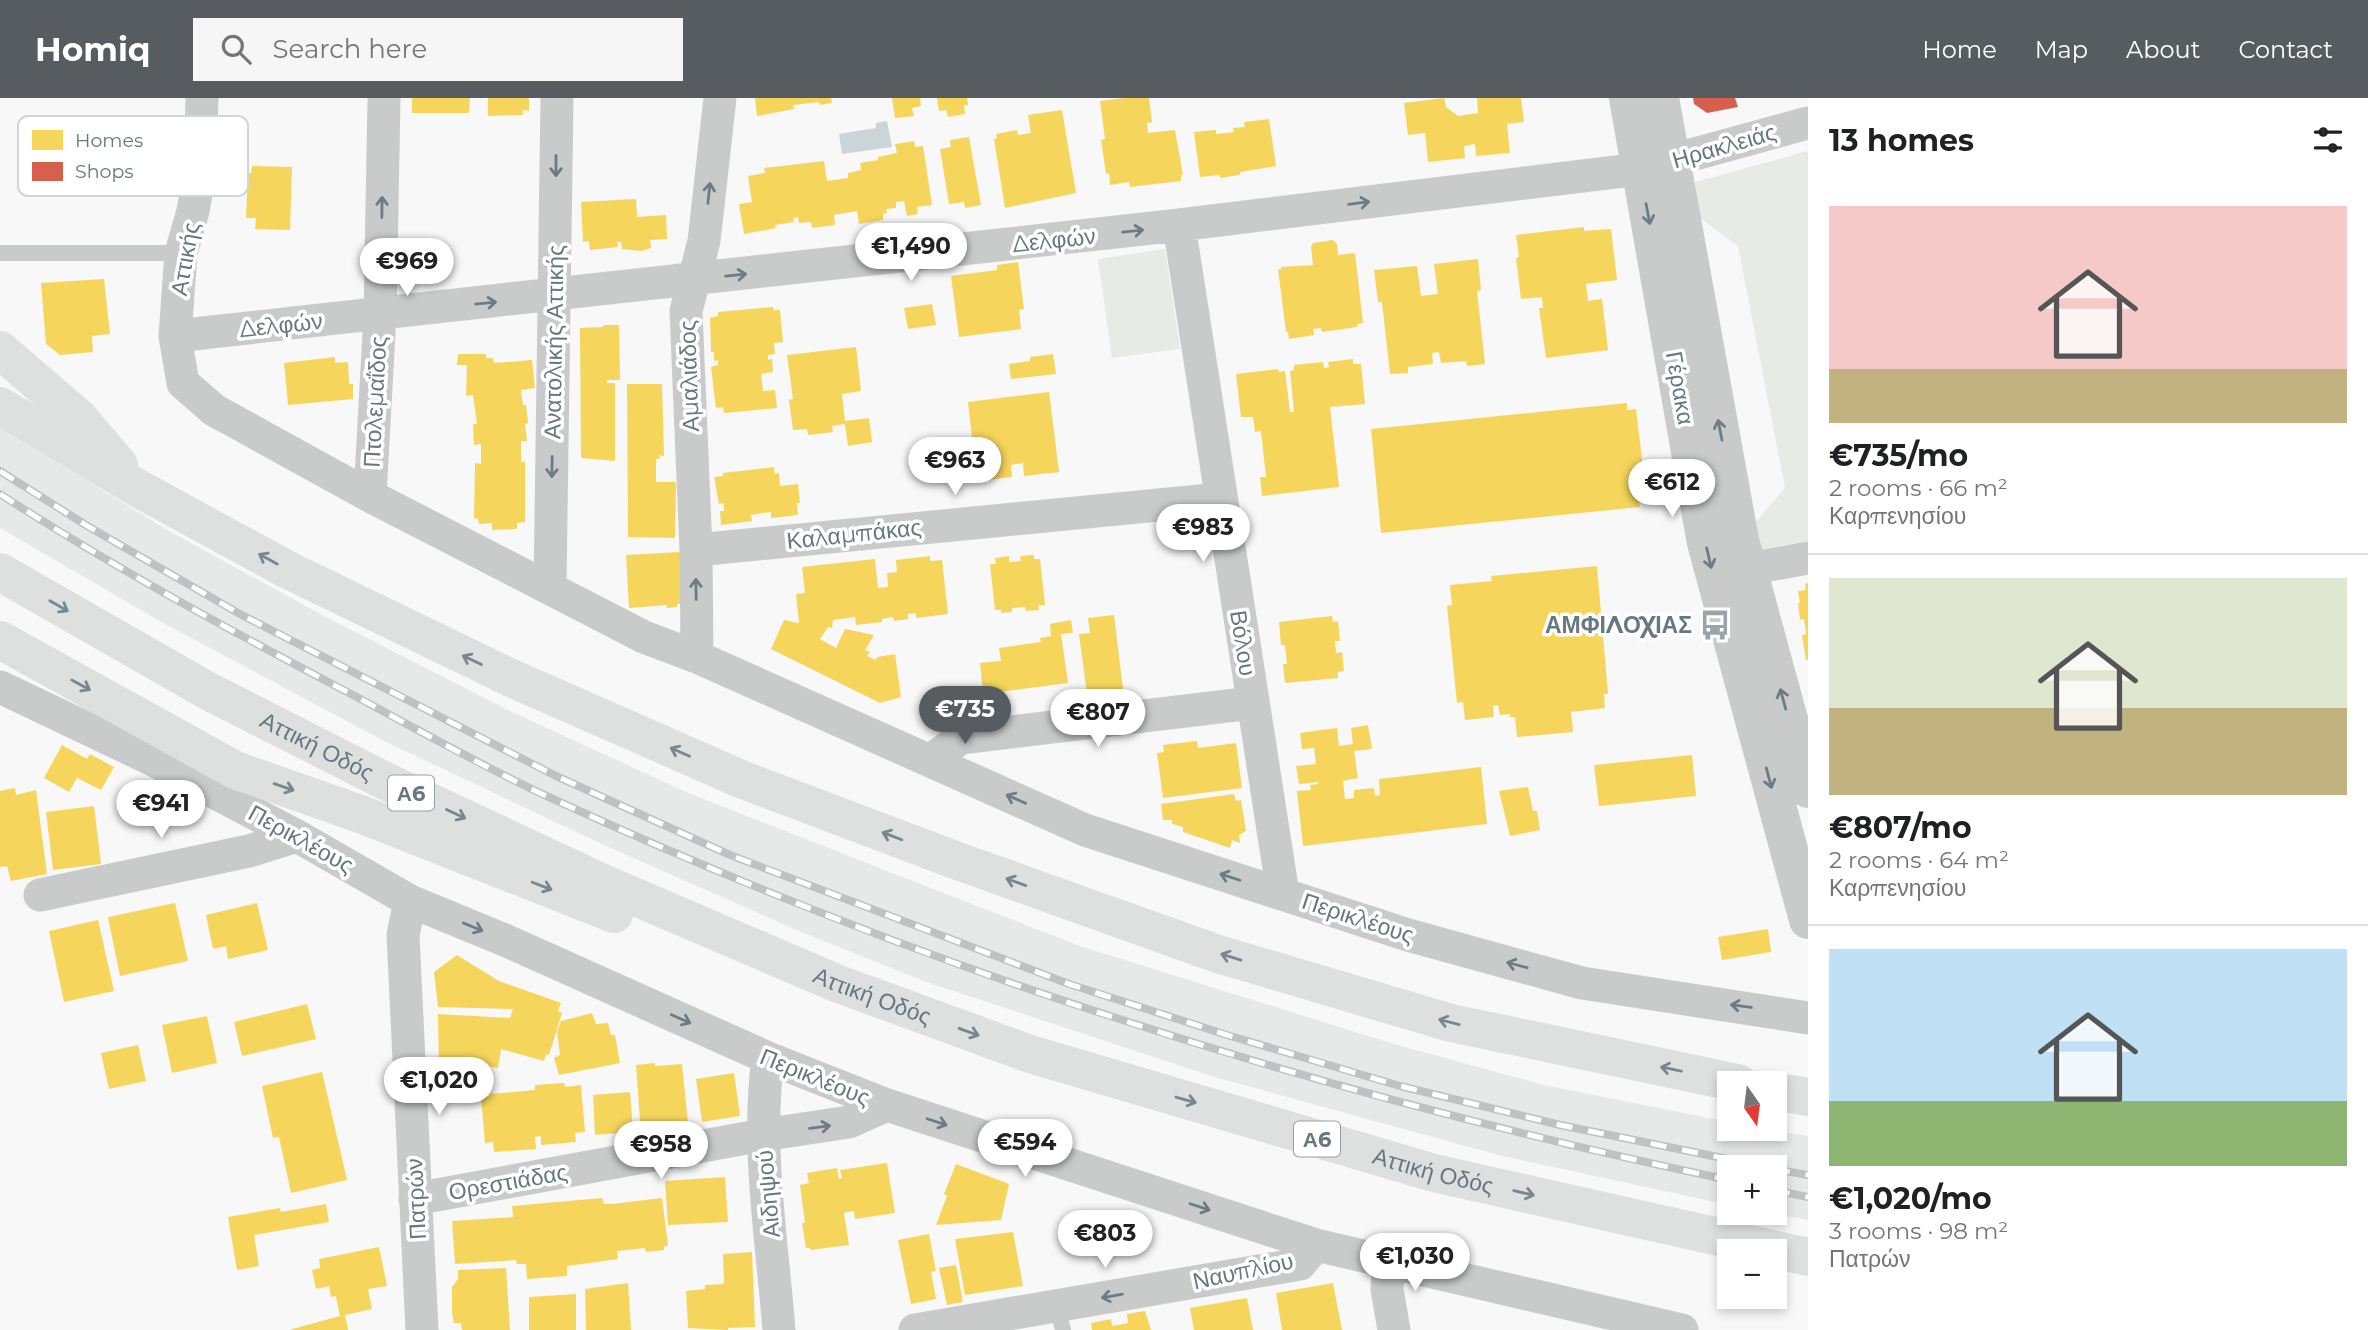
<!DOCTYPE html>
<meta charset="utf-8">
<style>
body{margin:0;font-family:Montserrat,sans-serif;background:#f6f6f6;color:#202124;height:100vh;display:flex;flex-direction:column;font-size:26px;white-space:nowrap}
*{box-sizing:border-box;margin:0}
p{font-size:23px;color:#757577}
.icon{flex:none;width:38px;height:38px;fill:none;stroke:currentColor;stroke-width:2;stroke-linecap:round;stroke-linejoin:round}
.map{position:relative;flex:1;overflow:hidden}
.details{display:flex;flex-direction:column;background:#fff;width:560px}
.details>*{flex:none}
.needle{width:46px;rotate:166deg}
.fabs{position:absolute;left:1717px;top:973px;display:grid;gap:14px}
.fabs a{display:grid;place-items:center;width:70px;height:70px;border-radius:0px;background:#fff;box-shadow:0 4px 10px #0003;font-size:35px}
.price{position:absolute;translate:-50% -60px;padding:0 16px;border-radius:24px;background:#fff;color:#222;font-size:23px;line-height:46px;filter:drop-shadow(0 2px 4px #0008)}
.price::after{content:'';position:absolute;left:50%;top:42px;width:21px;height:16px;margin-left:-10px;background:inherit;clip-path:polygon(0 0,100% 0,50% 100%)}
.price.on{background:#565c60;color:#fff}
ul{padding:0;list-style:none}
li{display:grid;align-content:center;gap:14px;height:371px;padding:0 21px}
li+li{border-top:2px solid #e0e0e0}
li span{display:grid;place-items:center;height:217px;border-radius:0px;color:#555}
li>.icon{margin-inline-start:auto}
span .icon{width:126px;height:126px;fill:#fffc;stroke-width:1}
li b{font-size:30px}
h2{display:flex;justify-content:space-between;align-items:center;height:84px;padding:0 21px;font-size:30px}
header{display:flex;align-items:center;gap:42px;box-sizing:border-box;height:98px;padding:0 35px;background:#565c60;color:#fff}
header strong{font-size:33px}
nav{display:flex;gap:38px;margin-inline-start:auto;font-size:24px}
.search{width:490px;height:63px;background:#f6f6f6;display:flex;align-items:center;gap:18px;box-sizing:border-box;padding:0 24px;border-radius:0px;color:#757577;font-size:26px}
main{display:flex;flex:1;min-height:0}
.map>svg:first-child{display:block}
.built{fill:#e7e9e8}
.green{fill:#e8eae6}
.water{fill:#cbd4d6}
.homes{fill:#f6d55c}
.shops{fill:#d6604d}
.lines{fill:none;stroke-linecap:round;stroke-linejoin:round}
.service{stroke:#c9cbcb;stroke-width:16}
.minor{stroke:#c9cbcb;stroke-width:33}
.tertiary{stroke:#c9cbcb;stroke-width:38}
.motorway{stroke:#dedfdf;stroke-width:38}
.rail-casing{stroke:#bfc2c2;stroke-width:8}
.rail{stroke:#fff;stroke-width:5;stroke-dasharray:16;stroke-linecap:butt}
.oneway{stroke:#6b7c84}
.oneway2{stroke:#78878e}
.labels{text-anchor:middle;dominant-baseline:central;stroke-width:7;stroke-linejoin:round;paint-order:stroke}
.shield{fill:#fff;stroke:#94a0a6;stroke-width:2}
.shield-label{font-size:21px;font-weight:bold;fill:#667880}
.street-label{font-size:23px;fill:#667880;stroke:#fff}
.poi-label{font-size:23px;font-weight:bold;fill:#667880;stroke:#fff;text-anchor:end}
.key{fill:#fff;stroke:#d1d6d9;stroke-width:2}
.key-label{font-size:19px;fill:#667880}
</style>
<header>
<strong>Homiq</strong>
<div class="search"><svg class="icon" aria-label="search" viewBox="0 0 24 24"><circle cx="10" cy="10" r="6"/><path d="M15 15l6 6"/></svg>Search here</div>
<nav><a>Home</a><a>Map</a><a>About</a><a>Contact</a></nav>
</header>
<main>
<div class="map">
<svg width="1808" height="1232" viewBox="0 0 1808 1232">
<rect width="100%" height="100%" fill="#f8f8f8"/>
<!-- built -->
<path class="built" d="M0,328L164,430L322,517L510,613L686,694L877,769L1080,848L1394,946L1544,987L1729,1024V1031H1767L1808,1038V1122L1771,1115H1774V1069H1729V1107L1498,1057L1211,978L929,885L799,833L606,748L384,643L165,526L0,430Z"/>
<!-- green -->
<path class="green" d="M1808,53V443L1760,451L1753,427L1785,390L1738,148L1699,119L1695,84Z
M1165,151L1180,251L1112,260L1098,161Z"/>
<!-- water -->
<path class="water" d="M887,23L892,49L842,56L839,36L876,30V25Z"/>
<!-- homes -->
<path class="homes" d="M412,0H470L469,15H412Z
M488,0H529V13L523,12V17L488,18Z
M755,0H831L832,5L820,7L819,4L793,7L794,11L757,18Z
M892,0H920L921,8L912,10L914,18L895,20Z
M937,0H967L968,7L964,8L965,16L948,19L946,12L939,13Z
M1125,0H1149L1152,24L1147,25L1148,35L1175,32L1183,77H1181V83L1130,89L1129,84L1110,87L1109,75L1106,76L1101,42L1105,41L1100,3Z
M1444,0L1446,9L1458,18L1478,15L1477,0H1521L1524,24L1507,26L1510,55L1476,58L1475,46L1464,48L1465,60L1428,64L1425,35L1408,37L1404,5Z
M1062,12L1076,95L1005,110L994,41L997,40L996,36L1017,32L1018,37L1031,35L1028,17Z
M1269,21L1276,68L1240,74V77L1220,80V77L1200,79L1194,34L1216,32V36L1234,34L1233,30L1245,29L1244,24Z
M969,39L981,107L965,110L964,104L949,106L940,51L951,49L950,42Z
M914,43L915,49L923,48L932,107L917,109L918,116L907,118L904,103L896,104V110L886,111L887,115L883,116V122L859,126L857,113L834,117L835,127L812,130L811,124L799,125L798,119L793,120L794,124L775,127L776,130L744,136L739,106L752,104L748,78L765,75L764,70L824,63L827,83L848,80V75L861,72L860,65L878,62V59L897,55L895,46Z
M252,68L292,69L290,132L255,131L256,120H246L248,75H251Z
M636,101L637,119L666,117L667,141L650,142L651,150L641,153L622,151L621,144H617L618,149L590,152L589,143L583,144L581,104Z
M1584,129V133L1611,131L1617,182L1586,186L1588,203L1602,201L1608,252L1546,260L1539,210H1543L1542,199L1521,201L1516,160L1519,159L1516,137Z
M1333,142L1337,146L1338,157L1355,155L1363,225L1357,226V229L1322,234L1321,230L1313,231L1314,237L1289,241L1288,234H1286L1278,171H1281V169L1313,167L1311,149L1313,145Z
M1478,161L1481,192L1477,193L1485,266L1467,268L1466,263L1441,265L1439,254L1432,255L1433,266L1408,269V275L1390,276L1382,204H1378L1374,172L1417,168L1421,198L1438,196L1434,166Z
M1018,164L1024,211L1019,212L1021,231L959,239L951,178L997,172V167Z
M104,181L110,236L92,238L93,254L60,257L46,246L41,185Z
M932,206L936,227L908,231L904,210Z
M773,209L774,212H780L783,244L774,245L775,256L768,257V262L772,261L773,274L761,276L763,293L775,292L777,310L724,315L723,309L716,310L711,269L718,267V262L714,263V254H711L710,220L718,218V214Z
M603,227H619L620,282H607V285H615V363L581,360L580,230L603,229Z
M856,249L861,293L842,296L845,323L869,320L872,344L848,348L845,326L832,328L833,334L808,337L807,331L793,332L789,302L793,301L787,257Z
M458,256H486V260H493L494,265L532,262L535,290L521,292L523,307H526L528,325L525,326L527,343H521V364H525V424L517,425V431L492,432V425L479,426L478,421L474,420L475,365L481,366V346L474,347L473,326H477L473,297L466,298L467,267H457Z
M1053,256L1056,276L1011,281L1009,266L1030,263V259Z
M335,259V265L348,264L349,286H353V301L288,307L284,265Z
M1353,261V266H1361L1365,306L1330,309L1339,389L1262,398L1260,379H1266L1261,333L1255,334L1253,319H1241L1236,276L1278,271L1279,274L1285,273L1290,314H1294L1290,273L1294,272V267L1323,264L1324,270L1329,269L1328,264Z
M627,286H662L664,358L659,357L660,361H656V384H676L675,440L628,439Z
M1049,294L1059,374L1024,378L1023,365L1011,367L1012,379L977,383L968,304Z
M1627,305V312L1636,311L1647,403L1639,404L1640,409L1381,435L1371,331Z
M774,369L775,376L779,375L780,388L798,386L800,405H797L798,417L771,420V414L751,417L752,423L721,427L720,413H724V405L719,406L714,379L723,378V375Z
M680,454L684,506H677V509L667,510V507L629,510L626,457Z
M1034,457V461H1040L1045,507H1038L1039,512L1026,513L1025,509L1012,510V514L1001,515V512H995L990,466H996L995,460L1009,458V464L1021,463L1020,458Z
M930,458V463L942,462L948,516L916,520V515L908,516V521L894,523L893,519L882,521V524L856,527L855,519L833,522L832,530L828,529L820,541L836,550L845,531L874,537L865,552L870,554L867,558L876,562L877,559L895,556L901,599L880,605L771,551L784,522L799,525L796,496L805,495L802,469L875,461L878,490L888,489L887,475L897,474L896,462Z
M1597,468L1608,596H1604L1605,610L1571,614L1573,634L1517,639L1515,619H1510V616L1500,617L1498,607L1493,608L1494,619L1465,622L1463,604L1457,605L1447,508L1452,507L1450,487L1492,483L1491,478Z
M1808,485V562H1806L1802,537L1806,536L1804,521L1800,522L1798,505H1800L1798,493L1806,492L1805,486Z
M1114,517L1123,591L1087,596L1079,536L1090,535L1088,520Z
M1332,518L1333,524L1338,523L1340,543H1335L1336,555L1342,554L1344,573L1338,574V580L1285,585L1283,566H1287L1285,547H1281L1279,524Z
M1071,522L1073,535L1061,536L1068,585L983,596L980,565L1001,563L999,550L1041,544L1040,540L1051,538L1050,526Z
M1368,627L1372,651L1354,653L1358,680L1343,683L1345,701L1354,700V692L1374,690L1375,698L1380,697L1379,681L1481,669L1487,726L1303,748L1297,693L1311,692L1310,687L1318,686V684L1299,686L1296,668L1316,666L1314,650L1302,651L1300,635L1337,630L1339,648L1353,646L1351,630Z
M1197,643L1198,650L1236,645L1242,690L1163,700L1157,655L1164,654L1163,647Z
M62,647L87,661L90,656L114,669L101,692L77,680L69,694L44,680Z
M1692,657L1696,698L1599,708L1594,667Z
M1528,689L1533,713H1537L1540,732L1510,738L1499,693Z
M15,690L16,697L36,692L47,776L11,783L7,768L0,769V693Z
M1234,696L1236,703L1241,702L1246,733L1239,737L1240,745L1232,742L1230,750L1183,734V729L1172,726V722H1163L1161,706Z
M94,708L101,766L53,772L46,714Z
M175,805L188,863L120,878L108,819Z
M257,805L268,852L228,861L226,848L213,851L206,817Z
M98,822L114,893L64,904L49,833Z
M1768,831L1771,854L1722,862L1718,839Z
M457,857L499,883L561,905L558,913L562,915L549,957L546,956L544,963L501,951L498,970L484,968L482,976L467,974L466,982L439,979L438,916L510,920L513,911L438,909L434,874Z
M307,906L316,941L242,958L234,924Z
M592,915L596,926L608,925L611,937H615L620,965L559,977L554,960L560,957L557,934L561,923Z
M207,918L217,965L172,975L162,927Z
M138,947L146,983L109,991L101,955Z
M655,965V968L682,966L688,1025H666L667,1030L662,1032V1035L645,1039L644,1036H641L636,967Z
M322,974L347,1082L291,1095L279,1039L273,1040L262,988Z
M734,975L740,1018L702,1024L696,981Z
M564,985L565,989L581,987L585,1034L575,1035L576,1044L541,1047V1038L535,1039L536,1051L494,1054L493,1044L485,1045L481,999L490,998V996L535,992V987Z
M630,994L633,1034L595,1037L593,997Z
M887,1065L895,1115L855,1121L854,1113L847,1114L844,1115L849,1147L810,1152V1150H806L802,1125H805L800,1087L809,1085L807,1075L837,1070L839,1081L842,1080L840,1072Z
M956,1066L1009,1086L1001,1122L936,1127L947,1098L944,1096Z
M725,1079L728,1124L668,1127L665,1083Z
M602,1100L604,1106H612L662,1100L668,1148H664V1152L646,1154L645,1150L617,1153L618,1161L567,1168V1178L527,1181L526,1166H517L516,1162L455,1166L452,1123L513,1119L512,1108Z
M326,1106L329,1124L254,1137L259,1168L237,1172L228,1119L280,1110L281,1114Z
M1013,1134L1023,1188L965,1197L955,1141Z
M929,1136L936,1173L931,1174L936,1201L911,1206L898,1142Z
M379,1149L387,1188L368,1191L372,1211L345,1217L348,1232H289L340,1218L336,1198L331,1199L329,1188L316,1191L312,1172L320,1170L319,1161Z
M752,1154L755,1229L728,1230V1232L688,1230L686,1193L705,1191V1187L724,1186L723,1156Z
M956,1167L963,1204L947,1207L939,1170Z
M506,1170L510,1232H462L461,1225H454L452,1214V1189L458,1181V1172Z
M628,1185L631,1232H586L585,1191Z
M1333,1185L1342,1232H1282L1276,1195Z
M576,1196V1232H529V1199Z
M1247,1200L1253,1232H1194L1190,1210Z
M1145,1213L1151,1232H1092L1091,1225L1111,1221L1112,1228L1128,1225L1127,1216Z"/>
<!-- shops -->
<path class="shops" d="M1693,0H1735L1738,9L1707,15L1694,6Z"/>
<g class="lines">
<!-- service -->
<path class="service" d="M0,155H181
M1057,1208L1063,1232"/>
<!-- minor -->
<path class="minor" d="M202,0L200,73L193,113L181,155L175,238L183,285L214,312L370,398L644,539L697,559L1085,732L1408,837L1582,885L1808,920
M1179,127L1283,796
M175,238L1179,127L1640,71L1808,25
M370,398L380,216L384,0
M696,452L1220,401
M1747,471L1808,460
M550,489L557,0
M697,559L696,452L686,213L704,143L720,0
M0,589L149,660L297,738L410,803L507,843L768,960L887,1007L1316,1147L1682,1232
M931,662L961,640L1252,605
M40,797L249,753L297,738
M410,803L403,837L422,1232
M768,960C756,1050 772,1142 779,1232
M415,1101L763,1037L849,1024L887,1007
M1389,1165L1387,1191L1394,1232
M915,1232L1300,1166L1316,1147"/>
<!-- tertiary -->
<path class="tertiary" d="M1628,0L1706,445L1808,822
M1660,0L1740,442L1808,691"/>
<!-- motorway -->
<g class="motorway">
<path d="M0,252L79,320L119,367"/>
<path d="M0,308L141,392L288,472L511,580L743,682L955,762L1218,856L1451,925L1738,985"/>
<path id="s1" d="M0,474L208,593L387,684L605,786L836,885L1030,956L1434,1075L1808,1159"/>
<path d="M0,542L235,672L363,717L614,816"/>
<path d="M1774,993L1808,999"/>
</g>
<!-- rail casing -->
<g class="rail-casing">
<path id="rail" d="M0,373L89,429L240,516L554,677L730,757L1069,886L1227,937L1400,988L1560,1027L1767,1069
M0,396C113,469 231,533 351,596C417,631 483,669 551,700C929,874 1322,997 1729,1082
M1774,1071L1808,1077
M1774,1092L1808,1099"/>
</g>
<!-- rail -->
<use href="#rail" class="rail"/>
</g>
<!-- one-way arrows -->
<defs><path id="oneway-shaft" d="M-6 0H5M1.5-3L5.5 0L1.5 3" fill="none" stroke-width="1.6" stroke-linecap="round" stroke-linejoin="round" transform="scale(1.75)"/></defs>
<g class="oneway">
<use href="#oneway-shaft" transform="translate(556 68) rotate(90)"/>
<use href="#oneway-shaft" transform="translate(709 95) rotate(-84)"/>
<use href="#oneway-shaft" transform="translate(1359 105) rotate(-7)"/>
<use href="#oneway-shaft" transform="translate(382 109) rotate(-89)"/>
<use href="#oneway-shaft" transform="translate(1648 116) rotate(79)"/>
<use href="#oneway-shaft" transform="translate(1133 133) rotate(-6)"/>
<use href="#oneway-shaft" transform="translate(736 177) rotate(-6)"/>
<use href="#oneway-shaft" transform="translate(486 205) rotate(-6)"/>
<use href="#oneway-shaft" transform="translate(1720 332) rotate(-101)"/>
<use href="#oneway-shaft" transform="translate(552 369) rotate(91)"/>
<use href="#oneway-shaft" transform="translate(1709 460) rotate(77)"/>
<use href="#oneway-shaft" transform="translate(696 491) rotate(-91)"/>
<use href="#oneway-shaft" transform="translate(1783 601) rotate(-105)"/>
<use href="#oneway-shaft" transform="translate(1769 680) rotate(75)"/>
<use href="#oneway-shaft" transform="translate(1016 701) rotate(-156)"/>
<use href="#oneway-shaft" transform="translate(1230 779) rotate(-162)"/>
<use href="#oneway-shaft" transform="translate(473 829) rotate(22)"/>
<use href="#oneway-shaft" transform="translate(1517 867) rotate(-165)"/>
<use href="#oneway-shaft" transform="translate(1741 908) rotate(-172)"/>
<use href="#oneway-shaft" transform="translate(681 921) rotate(24)"/>
<use href="#oneway-shaft" transform="translate(937 1024) rotate(18)"/>
<use href="#oneway-shaft" transform="translate(820 1029) rotate(-8)"/>
<use href="#oneway-shaft" transform="translate(1200 1109) rotate(18)"/>
<use href="#oneway-shaft" transform="translate(1112 1198) rotate(170)"/>
</g>
<g class="oneway2">
<use href="#oneway-shaft" transform="translate(268 461) rotate(-151)"/>
<use href="#oneway-shaft" transform="translate(59 508) rotate(30)"/>
<use href="#oneway-shaft" transform="translate(472 562) rotate(-154)"/>
<use href="#oneway-shaft" transform="translate(81 587) rotate(29)"/>
<use href="#oneway-shaft" transform="translate(680 654) rotate(-156)"/>
<use href="#oneway-shaft" transform="translate(284 689) rotate(19)"/>
<use href="#oneway-shaft" transform="translate(456 716) rotate(25)"/>
<use href="#oneway-shaft" transform="translate(892 738) rotate(-159)"/>
<use href="#oneway-shaft" transform="translate(1016 784) rotate(-160)"/>
<use href="#oneway-shaft" transform="translate(542 788) rotate(21)"/>
<use href="#oneway-shaft" transform="translate(1231 859) rotate(-163)"/>
<use href="#oneway-shaft" transform="translate(1449 924) rotate(-165)"/>
<use href="#oneway-shaft" transform="translate(969 934) rotate(20)"/>
<use href="#oneway-shaft" transform="translate(1671 971) rotate(-168)"/>
<use href="#oneway-shaft" transform="translate(1186 1002) rotate(16)"/>
<use href="#oneway-shaft" transform="translate(1524 1095) rotate(13)"/>
</g>
<!-- icons -->
<defs>
<g id="bus-bare" transform="scale(2.415)"><path d="M-5-6H5V4H4V6H2V4H-2V6H-4V4H-5ZM-3.5-4V0h7V-4ZM-3.5 1.2v1.5H-2V1.2ZM2 1.2v1.5H3.5V1.2Z" fill="#99a5aa" stroke="#fff" stroke-width="2.5" paint-order="stroke"/></g>
</defs>
<g fill-rule="evenodd">
<use href="#bus-bare" x="1715" y="527"/>
</g>
<g class="labels">
<!-- shield labels -->
<g class="shield">
<rect x="388" y="677.5" width="46" height="35" rx="5"/>
<rect x="1294" y="1023.5" width="46" height="35" rx="5"/>
</g>
<g class="shield-label">
<text x="411" y="695">Α6</text>
<text x="1317" y="1041">Α6</text>
</g>
<!-- street labels -->
<g class="street-label">
<text transform="translate(1724 48) rotate(-16)">Ηρακλειάς</text>
<text transform="translate(1054 142) rotate(-6)">Δελφών</text>
<text transform="translate(185 161) rotate(-80)">Αττικής</text>
<text transform="translate(281 227) rotate(-6)">Δελφών</text>
<text transform="translate(554 244) rotate(-89)">Ανατολικής Αττικής</text>
<text transform="translate(689 278) rotate(-92)">Αμαλιάδος</text>
<text transform="translate(1680 290) rotate(80)">Γέρακα</text>
<text transform="translate(375 304) rotate(-87)">Πτολεμαΐδος</text>
<text transform="translate(854 436) rotate(-6)">Καλαμπάκας</text>
<text transform="translate(1243 545) rotate(81)">Βόλου</text>
<text stroke="none"><textPath href="#s1" startOffset="362">Αττική Οδός</textPath></text>
<text transform="translate(301 741) rotate(29)">Περικλέους</text>
<text transform="translate(1358 820) rotate(18)">Περικλέους</text>
<text stroke="none"><textPath href="#s1" startOffset="971">Αττική Οδός</textPath></text>
<text transform="translate(815 979) rotate(22)">Περικλέους</text>
<text stroke="none"><textPath href="#s1" startOffset="1559">Αττική Οδός</textPath></text>
<text transform="translate(508 1084) rotate(-10)">Ορεστιάδας</text>
<text transform="translate(768 1096) rotate(-95)">Αιδηψού</text>
<text transform="translate(416 1101) rotate(-93)">Πατρών</text>
<text transform="translate(1243 1173) rotate(-12)">Ναυπλίου</text>
</g>
<!-- poi labels -->
<g class="poi-label">
<text x="1692" y="527">ΑΜΦΙΛΟΧΙΑΣ</text>
</g>
</g>
<!-- legend -->
<rect x="18" y="18" width="230" height="80" rx="10" class="key"/>
<rect x="32" y="32" width="31" height="20" fill="#f6d55c"/>
<rect x="32" y="64" width="31" height="19" fill="#d6604d"/>
<g class="key-label">
<text x="75" y="49">Homes</text>
<text x="75" y="80">Shops</text>
</g>
</svg>
<div class="fabs">
<a><svg class="needle" viewBox="-14 -14 28 28"><path d="M0-13l5 13h-10z" fill="#e53935"/><path d="M0 13l5-13h-10z" fill="#757577"/></svg></a>
<a>+</a>
<a>−</a>
</div>
<b class="price" style="left:911px;top:185px">€1,490</b>
<b class="price" style="left:407px;top:200px">€969</b>
<b class="price" style="left:955px;top:399px">€963</b>
<b class="price" style="left:1672px;top:421px">€612</b>
<b class="price" style="left:1203px;top:466px">€983</b>
<b class="price on" style="left:965px;top:648px">€735</b>
<b class="price" style="left:1098px;top:651px">€807</b>
<b class="price" style="left:161px;top:742px">€941</b>
<b class="price" style="left:439px;top:1019px">€1,020</b>
<b class="price" style="left:1025px;top:1081px">€594</b>
<b class="price" style="left:661px;top:1083px">€958</b>
<b class="price" style="left:1105px;top:1172px">€803</b>
<b class="price" style="left:1415px;top:1195px">€1,030</b>
</div>
<section class="details">
<h2>13 homes<svg class="icon" aria-label="filters" viewBox="0 0 24 24"><path d="M4 7h16M4 17h16"/><circle cx="9" cy="7" r="2"/><circle cx="15" cy="17" r="2"/></svg></h2>
<ul>
<li><span style="background:linear-gradient(#f6c9c9 75%,#c2b280 0)"><svg class="icon" aria-label="home" viewBox="0 0 24 24"><path d="M3 11l9-7 9 7M6 9v11h12V9"/></svg></span><div><b>€735/mo</b><p>2 rooms · 66 m²</p><p>Καρπενησίου</p></div></li>
<li><span style="background:linear-gradient(#dfe7d0 60%,#c2b280 0)"><svg class="icon" aria-label="home" viewBox="0 0 24 24"><path d="M3 11l9-7 9 7M6 9v11h12V9"/></svg></span><div><b>€807/mo</b><p>2 rooms · 64 m²</p><p>Καρπενησίου</p></div></li>
<li><span style="background:linear-gradient(#bfe0f5 70%,#8fb573 0)"><svg class="icon" aria-label="home" viewBox="0 0 24 24"><path d="M3 11l9-7 9 7M6 9v11h12V9"/></svg></span><div><b>€1,020/mo</b><p>3 rooms · 98 m²</p><p>Πατρών</p></div></li>
</ul>
</section>
</main>
